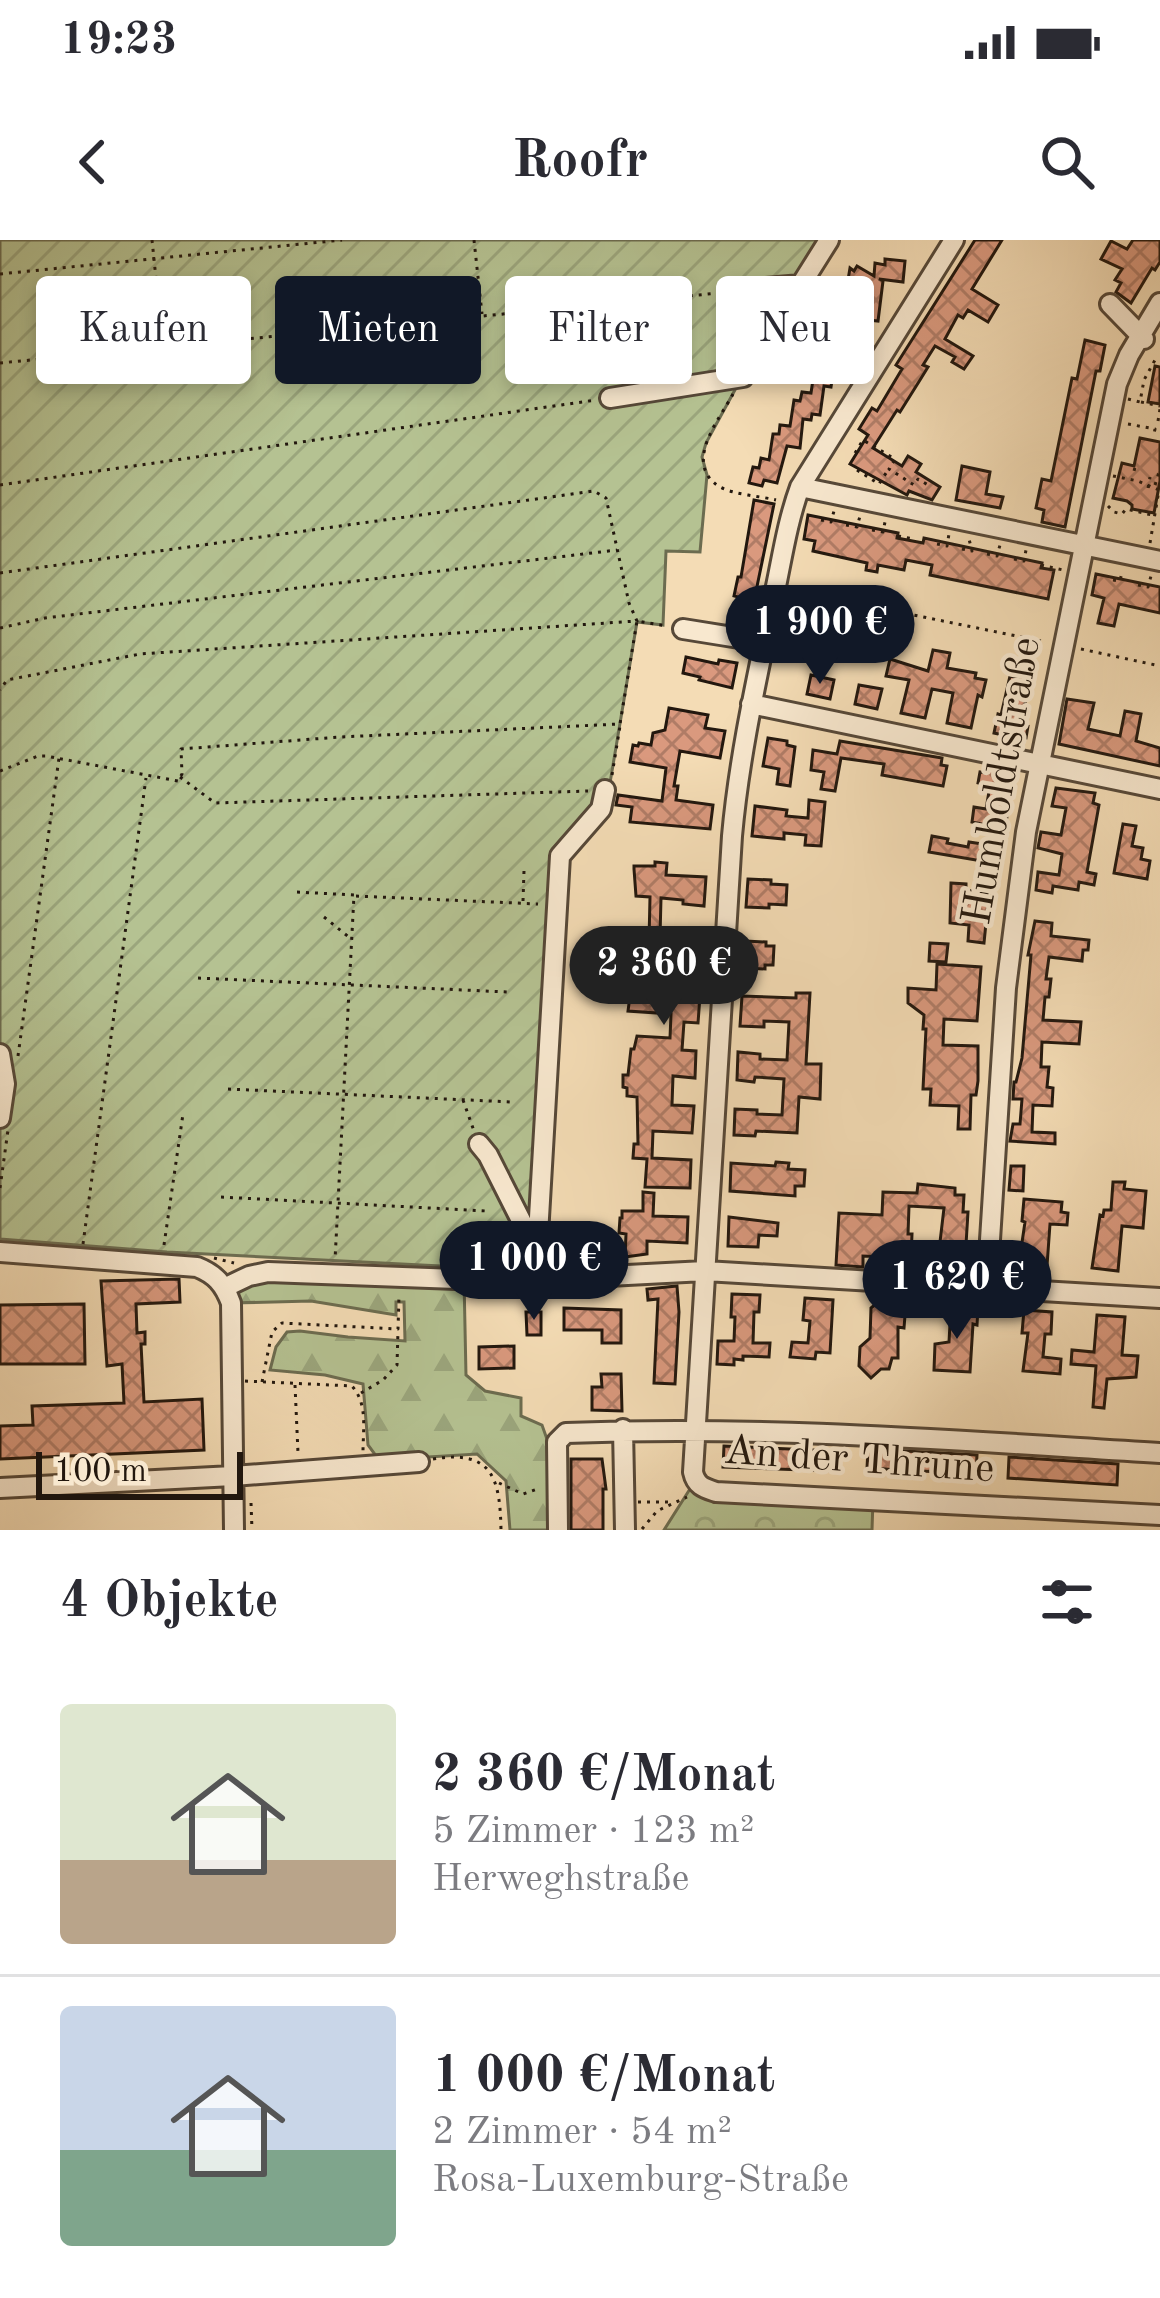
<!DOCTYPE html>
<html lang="de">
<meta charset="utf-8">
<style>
body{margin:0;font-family:"Old Standard TT",serif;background:#f7f7f7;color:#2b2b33;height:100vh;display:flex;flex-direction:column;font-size:45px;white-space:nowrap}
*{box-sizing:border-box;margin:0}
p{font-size:39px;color:#7c7c81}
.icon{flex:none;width:66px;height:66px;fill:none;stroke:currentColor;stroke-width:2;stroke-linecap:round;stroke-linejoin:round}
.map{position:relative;height:1290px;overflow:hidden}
.sheet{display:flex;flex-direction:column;background:#fff;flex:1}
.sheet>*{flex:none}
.top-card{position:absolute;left:36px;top:36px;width:1089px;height:108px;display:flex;gap:24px}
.scale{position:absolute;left:36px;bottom:30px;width:207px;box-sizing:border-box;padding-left:12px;border:6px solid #22170e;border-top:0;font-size:33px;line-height:42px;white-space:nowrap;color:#22170e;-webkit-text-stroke:9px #f8e8cf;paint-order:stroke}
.price{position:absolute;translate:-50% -102px;padding:0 27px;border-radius:42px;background:#111827;color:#fff;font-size:39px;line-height:78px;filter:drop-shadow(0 3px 6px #0008)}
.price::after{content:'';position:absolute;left:50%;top:72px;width:36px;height:27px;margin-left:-18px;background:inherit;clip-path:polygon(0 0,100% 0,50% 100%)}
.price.selected{background:#222;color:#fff}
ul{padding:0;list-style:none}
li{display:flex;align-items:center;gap:36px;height:300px;padding:0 60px}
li+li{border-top:3px solid #e1e1e2}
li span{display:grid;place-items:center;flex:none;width:336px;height:240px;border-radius:12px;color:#555}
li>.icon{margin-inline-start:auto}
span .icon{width:144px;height:144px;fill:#fffc;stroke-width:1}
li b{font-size:51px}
h2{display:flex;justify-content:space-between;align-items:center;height:144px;padding:0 60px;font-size:51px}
.chip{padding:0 42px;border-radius:12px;background:#fff;box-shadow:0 6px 18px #0003;font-size:42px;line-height:108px}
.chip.selected{background:#111827;color:#fff}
.status{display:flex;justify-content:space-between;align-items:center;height:84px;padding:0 60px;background:#fff;direction:ltr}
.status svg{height:33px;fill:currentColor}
header{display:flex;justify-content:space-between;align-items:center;height:156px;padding:0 60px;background:#fff;font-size:54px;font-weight:700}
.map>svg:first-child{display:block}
.forest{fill:url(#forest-firs);stroke:#6c6c50;stroke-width:3}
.park{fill:url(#park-crowns);stroke:#6c6c50;stroke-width:3}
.garden{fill:url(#garden-furrows);stroke:#6c6c50;stroke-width:3}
.building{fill:url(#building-cross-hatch);stroke:#22170e;stroke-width:3}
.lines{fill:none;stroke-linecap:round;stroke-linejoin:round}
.minor-casing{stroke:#564838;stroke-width:24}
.path{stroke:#22170e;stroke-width:3;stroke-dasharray:3 6;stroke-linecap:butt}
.minor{stroke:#f8e8cf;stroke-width:18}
.labels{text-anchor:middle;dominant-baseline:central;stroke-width:9;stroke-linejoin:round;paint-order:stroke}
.street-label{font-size:42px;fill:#22170e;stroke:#f8e8cf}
</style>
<div class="status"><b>19:23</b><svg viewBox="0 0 49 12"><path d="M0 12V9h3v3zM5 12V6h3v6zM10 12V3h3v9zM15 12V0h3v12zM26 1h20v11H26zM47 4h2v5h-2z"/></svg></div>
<header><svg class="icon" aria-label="back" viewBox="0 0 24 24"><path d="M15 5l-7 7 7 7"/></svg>Roofr<svg class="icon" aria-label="search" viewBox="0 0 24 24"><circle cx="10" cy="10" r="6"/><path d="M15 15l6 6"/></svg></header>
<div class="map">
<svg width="1160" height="1290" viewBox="0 0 1160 1290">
<defs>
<pattern id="forest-firs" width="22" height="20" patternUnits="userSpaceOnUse" patternTransform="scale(3)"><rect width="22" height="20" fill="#b5c292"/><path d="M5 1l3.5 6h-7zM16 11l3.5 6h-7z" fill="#9ba67d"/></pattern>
<pattern id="park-crowns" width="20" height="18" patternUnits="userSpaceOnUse" patternTransform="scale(3)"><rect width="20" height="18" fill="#b5c292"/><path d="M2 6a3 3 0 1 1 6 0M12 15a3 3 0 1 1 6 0" fill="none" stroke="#9ba67d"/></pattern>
<pattern id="garden-furrows" width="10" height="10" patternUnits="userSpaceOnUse" patternTransform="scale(3)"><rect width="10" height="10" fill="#b5c292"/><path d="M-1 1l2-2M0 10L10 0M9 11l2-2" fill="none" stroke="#9ba67d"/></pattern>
<pattern id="building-cross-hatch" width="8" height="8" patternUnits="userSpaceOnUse" patternTransform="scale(3)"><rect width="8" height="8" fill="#da997e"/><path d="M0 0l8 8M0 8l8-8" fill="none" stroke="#b07c66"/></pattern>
</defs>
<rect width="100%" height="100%" fill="#f4dcb5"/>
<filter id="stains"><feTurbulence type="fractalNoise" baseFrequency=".00167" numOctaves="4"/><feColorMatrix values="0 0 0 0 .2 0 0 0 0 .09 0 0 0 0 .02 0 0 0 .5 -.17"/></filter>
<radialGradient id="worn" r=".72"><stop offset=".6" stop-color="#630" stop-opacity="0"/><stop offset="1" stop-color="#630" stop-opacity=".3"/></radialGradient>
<!-- forest -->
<path class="forest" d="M250,1036L464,1039L466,1135L485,1151L521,1158V1176L542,1185L548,1202L550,1290H510L506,1241L477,1214L379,1220L368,1205L363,1144L325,1135L270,1130L276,1107L287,1092L300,1091L348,1097L405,1101L404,1062H396V1075L311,1061L231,1063L226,1048Z"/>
<!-- park -->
<path class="park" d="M695,1241L873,1260L872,1290H664Z"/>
<!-- garden -->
<path class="garden" d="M0,0H829L742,137L706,203L702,217L707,235L700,312L666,311L663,385L637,382L610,543L559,616L530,1014L537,1031L167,1012L0,999Z"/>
<!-- building -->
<path class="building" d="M975,0H1002L972,49L998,65L988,82L968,70L963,78L958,75L945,99L973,116L964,129L952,122L955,117L935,106L923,125L928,127L920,140L900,172L897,170L873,208L902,226L908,216L921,224L916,232L940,247L932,260L909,251L907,255L850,224L868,195L859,189L872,168L877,171L902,129L896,125Z
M1133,0H1160V22L1155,30L1152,28L1131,63L1116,52L1121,43L1115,40L1122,29L1101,19L1111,1L1127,9Z
M885,19L905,21L903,42L879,39L883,41L878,81L868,80L865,107L849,106L843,141L832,140L831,147L824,146L820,175L812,174L811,180L803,179L800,208L787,206L777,243L764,240L762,246L749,243L753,227L759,228L761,218L769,220L773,194H779L780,185L790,186L794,160L800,161L802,152L811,153L815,126L822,127L823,118L832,120L834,92L842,93V84L852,85L856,47L847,46L850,28L854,31L857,26L874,36L875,23L885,25Z
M796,79L805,84L791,109L780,103Z
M1085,100L1105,105L1100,131H1096L1065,287L1042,282L1044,270L1036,268L1042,239L1051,241L1072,138L1077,139Z
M1155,126L1160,127V164L1148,162Z
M1140,198L1160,202V241L1154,273L1132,269V265L1127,261L1113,258L1122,223L1134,226Z
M962,226L990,232L986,254L1003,257L1000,268L956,260Z
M754,260L774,264L754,361L734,356L738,337H741Z
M808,275L898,293L897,298L923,303L924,298L1042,323L1041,328L1054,330L1048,359L930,335L932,325L906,320L904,330L878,325L877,332L866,330L867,323L813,311L815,301L804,299Z
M1096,334L1160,347V373L1119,364L1114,386L1098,383L1104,358L1092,355Z
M780,391L805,395L803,407L778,402Z
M933,410L950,413L947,428L976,433L975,438L986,440L982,457L978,455L971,488L947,483L953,453L932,449L925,478L901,473L909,440L886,436L890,419L928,431Z
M686,417L718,424L719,420L737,423L732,448L699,440L700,437L683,433Z
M1019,431L1031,434L1024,469L1029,470L1025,485L1028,486L1026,498H1017L994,493L998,474L1001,475L1010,436L1018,438Z
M811,435L834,440L830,459L807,454Z
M859,445L882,449L877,469L855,464Z
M1067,459L1094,463L1088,489L1120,496L1125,471L1141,474L1136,501L1160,508V526L1059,504Z
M669,468L708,475L705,488L725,491L720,518L680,511L674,546H678L676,560L713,565L710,589L630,582L632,567L616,565L618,555L662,561L666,528L630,522L633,505L638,506L639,503L651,505L653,493L665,490Z
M768,498L787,501V505L795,507L790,546L777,544L779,529L763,526Z
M840,501L942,518L941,525L947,526L943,546L882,535L884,524L841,518L835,551L821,549L824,532L811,530L813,510L837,514Z
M987,528L1001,531L1000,536L1010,538L1003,575L1007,576L1005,589L972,582L974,567L986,569L990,546L978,543L980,532L986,533Z
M1056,548L1095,553L1093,563L1099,565L1087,632L1096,634L1094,645L1079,642L1078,650L1053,646L1052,653L1036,650L1038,632L1059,635L1062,614L1038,608L1041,592L1061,595L1066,568L1052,566Z
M809,560L825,562L821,606L805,605L806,595L784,593V599L752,596L755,566L787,570L786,576L808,578Z
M1123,584L1136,586L1132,606L1143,608L1141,619L1150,621L1147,639L1114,633Z
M932,596L948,599L947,603L968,607L969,602L1002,607L998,630L982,627V621L929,612Z
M655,622L667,623L666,635L706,637L704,666L683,664V660L661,658L660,697L702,701L700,727L670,725L668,754L700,756L698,783L684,782L682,810L696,811L695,838L673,836L672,865L694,866L692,893L653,891L652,918L691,920L690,948L645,947L647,919L633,918L634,904H638L637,857L627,856V848L623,847V835H628L631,809H634L637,796L670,798L671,774L628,771L630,756L645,757L647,723H641L642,710H647L649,701L650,657L636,656L634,629V626H655Z
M748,639L771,640V644L787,645L786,665L769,664V668L746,667Z
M951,643L966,644V650L989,653L984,703L968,701L969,685L950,683Z
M1035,681L1052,683L1051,696L1089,700L1088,710H1083L1082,721L1049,717L1046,739H1051L1049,757H1045L1043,780L1081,782L1079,804L1042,802L1041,827H1049L1047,847L1053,848L1052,866L1033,865L1032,892L1055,893V904L1010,901L1013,884H1020L1022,859H1013L1014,842H1016L1022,818L1031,715H1028Z
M745,701L766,702V706H774L773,725H765V729L744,728Z
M930,703L948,704L946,722L929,721Z
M937,724L981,727L977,781L944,779L943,805L978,806V841L976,855H971L970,889H958L959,866L930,865L931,849H923L926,789H923L924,775L908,763V748L936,750Z
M796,753H810L806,824H821L820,859L799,857L797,893L756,891L755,896L734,895L735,869L757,870V874L782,875L784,839L755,837L754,842L737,840L738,812L760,814V819L787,820L789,782L764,781V787L740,786L742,756L796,758Z
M776,922L789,923L788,929L805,930L804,946H795V956L730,951L731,923L775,926Z
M1011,926H1024L1023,951L1009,950Z
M1113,942H1125L1124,949L1146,951L1143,988L1122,986L1118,1031L1092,1028L1100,975L1103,976L1104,970H1111Z
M918,944L955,948V955H964L963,972H968L965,1021L938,1019L944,968L909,966L908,994H912L911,1018L863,1016V1027L836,1025L839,973L882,975L883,952L917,953Z
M643,952L654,953L653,976L688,977L687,1003L647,1001V1014L625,1017L626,994L619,993L620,978H622V971H643Z
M1024,959L1062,962L1061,972L1068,973L1067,985L1050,984L1047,1026L1019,1023L1025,982L1022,981Z
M729,977L778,983L777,996L759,995L758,1007L728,1006Z
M179,1039L180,1062L136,1064L137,1093L145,1092V1104H141L144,1162L202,1159L204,1210L0,1219V1186L33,1185L32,1166L124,1163L122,1124L107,1126L101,1041Z
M677,1046L679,1072L675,1144L654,1143L658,1059L648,1060L647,1049Z
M732,1054L760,1055L759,1072H754L753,1103H770L769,1117L743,1116V1120L734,1119V1125L717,1124L718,1101H734L735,1077H731Z
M805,1058L833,1060L830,1113L816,1112L815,1119L790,1117L792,1102L808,1103L810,1081L803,1080Z
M878,1062L906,1063L904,1088L898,1087V1118H892L889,1129H881L871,1138L859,1126L860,1107L870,1098L871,1068Z
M84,1064L85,1124H0V1065Z
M951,1066L978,1068L977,1085L973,1084L970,1132L934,1130L935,1104L949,1102Z
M564,1068L621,1070V1103H602V1090H564Z
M1024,1070L1052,1072L1051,1094H1045L1043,1117L1061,1119L1060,1134L1023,1131L1028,1093H1022Z
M526,1072H541V1095H527Z
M1097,1075L1125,1077L1122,1115L1138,1116L1136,1137L1107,1139L1104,1168L1093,1167L1096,1126L1071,1124L1072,1110L1094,1112Z
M514,1106V1128L479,1129V1107Z
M601,1134H621L622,1171L592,1170V1147H602Z
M724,1206L833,1211L832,1231L723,1227Z
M868,1209L977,1215L976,1234L867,1228Z
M1009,1217L1118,1224L1117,1245L1008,1238Z
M571,1219H602L606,1249H603V1290H571Z"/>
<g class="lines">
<!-- minor casing -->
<g class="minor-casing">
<path id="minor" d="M954,0L800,247C786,285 781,326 772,365C756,442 739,518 732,596L693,1232C696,1246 704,1248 716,1252L1160,1275
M743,50L801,45
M1110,64L1144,99
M610,158L743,137L829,0
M800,247L1160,321
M770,375L804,382
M683,389L764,402
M751,464L1160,549
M0,814L5,844L0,878
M479,904L488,915L538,1014
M0,1012L197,1027C215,1034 224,1044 231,1063L234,1290
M537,1012L560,616L601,569L605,550
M226,1047L249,1036L268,1032L511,1041L705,1031L1160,1058
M987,1047L1006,748L1026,592L1117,144L1129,115L1160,63
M623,1189L625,1290
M0,1248L233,1236L419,1222
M558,1290L557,1202L566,1193C764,1185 962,1201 1160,1213"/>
</g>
<!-- path -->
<path class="path" d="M152,0L163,106
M474,0L482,74
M0,34L342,0
M0,123L729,52
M733,154C719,180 682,224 720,247C735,255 760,256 776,260
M1128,159L1140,162L1144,140L1155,120
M1141,162L1160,166
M1158,181L1160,169
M1128,184L1155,189L1154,194
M855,213L863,200L895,219L889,229L914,245L918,239L928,245
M1133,229L1137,230
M857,230L879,244L888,230
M1113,236L1138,241L1159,250L1150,303
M0,245L596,160
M1155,245L1160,229
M1148,248L1150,237
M1108,266L1114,272L1122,274L1126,269L1152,275
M821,280L831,282L834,271
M846,285L857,287L860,276
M872,290L883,292L885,282
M898,296L914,299
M937,304L947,306L949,294
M962,309L972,311L969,299
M987,314L997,316L1000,305
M1014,319L1024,321L1026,310
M1041,325L1063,330
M0,333L594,251L606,258L629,363L637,381L140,414L7,440L0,450
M1113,340L1120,341L1122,332
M1138,345L1148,347L1151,336
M791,350L1046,402
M0,388L45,378L617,310
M1081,409L1160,426
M0,531L38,516H46L178,541L182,534L181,509L340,497L620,484L637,381L667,386
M612,535L620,486
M180,537L215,563L588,551
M297,652L354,655L335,1020
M356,656L538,664
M523,661L524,631
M324,677L350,698
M198,738L508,752
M18,816L59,518
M228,849L512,862
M463,860L474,891
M0,948L8,890
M221,957L487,971
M83,1004L146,538
M164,1005L183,874
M214,1018L234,1023
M245,1141L352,1146C368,1164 363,1189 363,1212
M262,1142L272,1092L282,1083L398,1089L399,1056
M295,1145L298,1213
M361,1153L383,1140L397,1125L398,1091
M433,1219C493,1209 500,1239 501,1290
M499,1243L523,1254L540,1248
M638,1262H671
M251,1263L252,1290
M642,1289L657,1271L687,1257"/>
<!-- minor -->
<use href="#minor" class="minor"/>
</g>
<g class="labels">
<!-- street labels -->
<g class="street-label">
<text transform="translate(1003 541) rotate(-80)">Humboldtstraße</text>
<text transform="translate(859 1221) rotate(4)">An der Thrune</text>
</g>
</g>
<rect width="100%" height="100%" filter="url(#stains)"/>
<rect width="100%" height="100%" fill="url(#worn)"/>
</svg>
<div class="scale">100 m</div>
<b class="price" style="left:820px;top:447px">1 900 €</b>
<b class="price selected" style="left:664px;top:788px">2 360 €</b>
<b class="price" style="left:534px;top:1083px">1 000 €</b>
<b class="price" style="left:957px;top:1102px">1 620 €</b>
<div class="top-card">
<a class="chip">Kaufen</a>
<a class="chip selected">Mieten</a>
<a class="chip">Filter</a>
<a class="chip">Neu</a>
</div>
</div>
<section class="sheet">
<h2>4 Objekte<svg class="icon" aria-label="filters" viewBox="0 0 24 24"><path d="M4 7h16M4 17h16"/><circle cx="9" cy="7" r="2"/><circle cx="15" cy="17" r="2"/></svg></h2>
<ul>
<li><span style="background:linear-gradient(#dfe7d0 65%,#b9a48a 0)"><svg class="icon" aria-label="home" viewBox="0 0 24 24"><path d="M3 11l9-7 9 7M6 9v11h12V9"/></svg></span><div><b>2 360 €/Monat</b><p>5 Zimmer · 123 m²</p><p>Herweghstraße</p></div></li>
<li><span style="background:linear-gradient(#c9d6e8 60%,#7fa58c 0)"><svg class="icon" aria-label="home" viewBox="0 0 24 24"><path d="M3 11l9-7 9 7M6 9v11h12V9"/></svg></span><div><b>1 000 €/Monat</b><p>2 Zimmer · 54 m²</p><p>Rosa-Luxemburg-Straße</p></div></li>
</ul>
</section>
